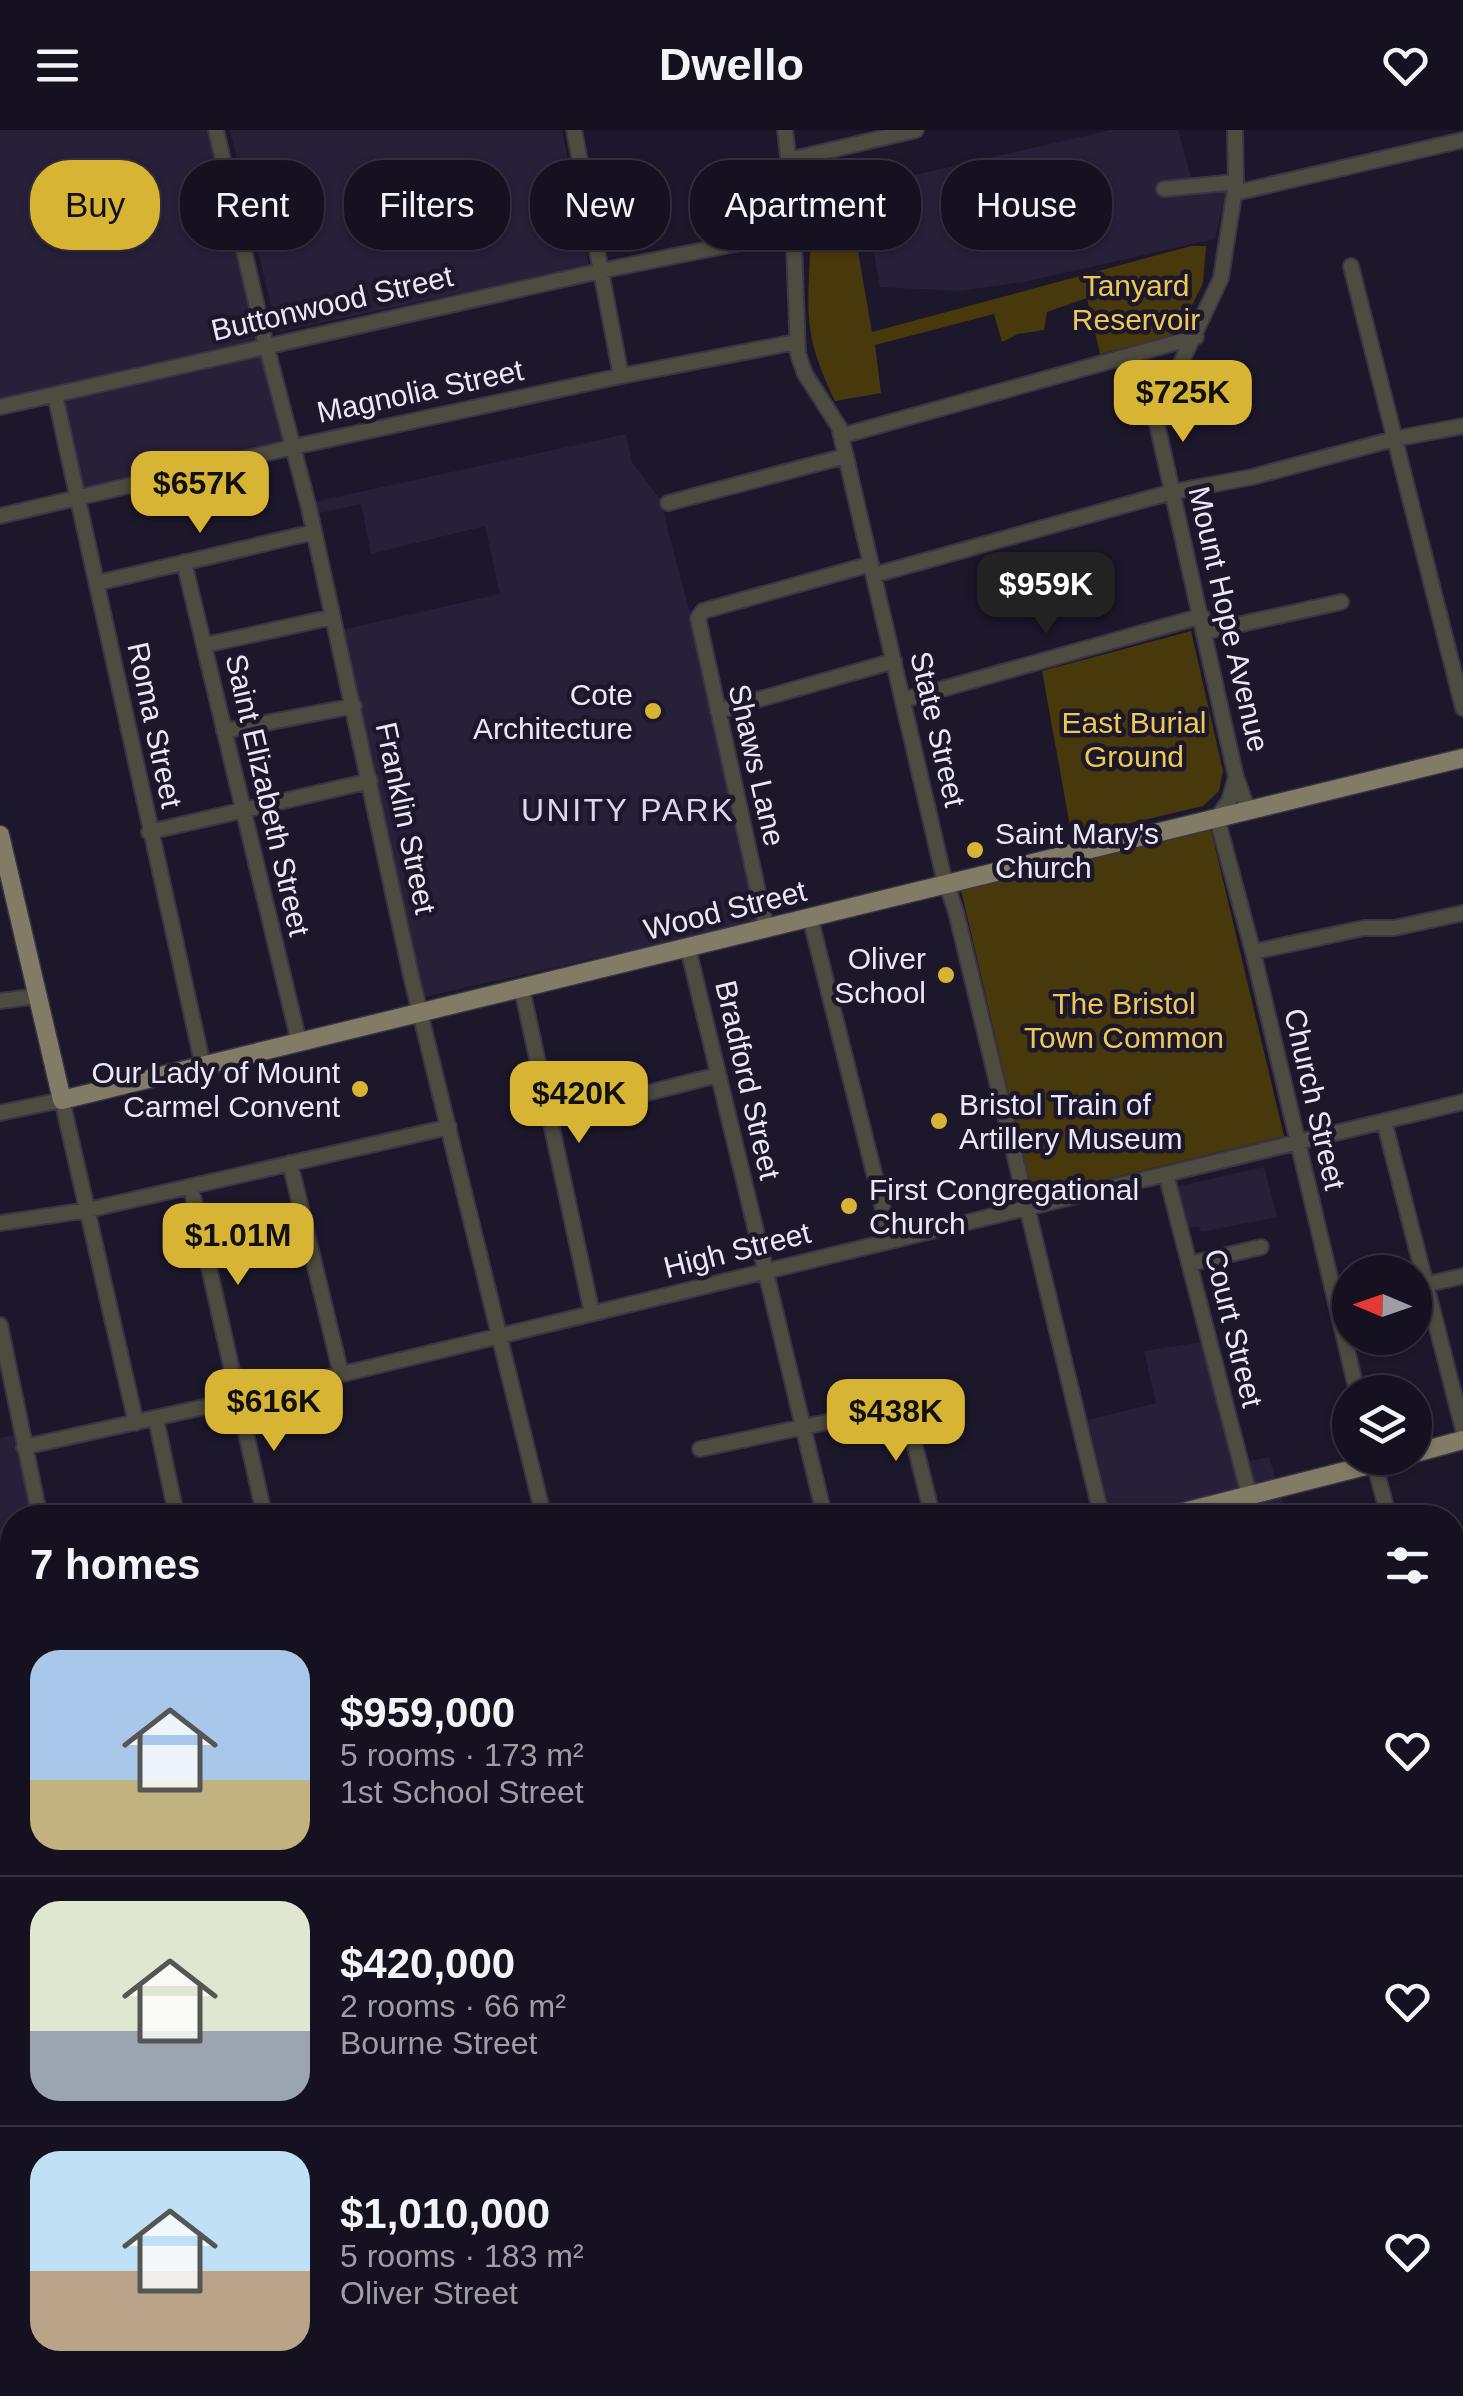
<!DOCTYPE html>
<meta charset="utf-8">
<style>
body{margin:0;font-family:Helvetica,sans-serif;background:#231f2d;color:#f1f3f6;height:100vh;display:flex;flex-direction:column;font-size:38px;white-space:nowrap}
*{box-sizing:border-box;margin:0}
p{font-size:32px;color:#9e9da5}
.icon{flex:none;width:55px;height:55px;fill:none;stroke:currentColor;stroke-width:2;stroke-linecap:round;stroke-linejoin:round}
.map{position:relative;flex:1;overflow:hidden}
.sheet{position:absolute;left:0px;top:1375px;width:1465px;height:892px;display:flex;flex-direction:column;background:#161120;border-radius:40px 40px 0 0;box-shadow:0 2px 8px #0004,0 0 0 2px #35313e}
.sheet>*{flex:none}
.hud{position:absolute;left:30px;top:30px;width:1405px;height:90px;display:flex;gap:20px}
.needle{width:65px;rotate:272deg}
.fabs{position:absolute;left:1332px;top:1125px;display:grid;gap:20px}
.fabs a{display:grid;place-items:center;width:100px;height:100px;border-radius:50%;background:#161120;box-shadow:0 2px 8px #0004,0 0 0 2px #35313e;font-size:50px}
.price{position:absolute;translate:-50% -85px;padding:0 22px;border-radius:20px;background:#d8b434;color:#111;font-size:32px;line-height:65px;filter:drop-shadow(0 2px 5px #0008)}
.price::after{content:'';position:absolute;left:50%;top:60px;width:30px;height:22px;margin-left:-15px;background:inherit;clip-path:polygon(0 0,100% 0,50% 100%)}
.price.on{background:#222;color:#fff}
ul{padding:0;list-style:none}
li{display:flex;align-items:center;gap:30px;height:250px;padding:0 30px}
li+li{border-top:2px solid #35313e}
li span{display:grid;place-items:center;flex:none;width:280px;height:200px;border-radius:30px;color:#555}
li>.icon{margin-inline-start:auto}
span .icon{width:120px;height:120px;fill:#fffc;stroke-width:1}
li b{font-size:42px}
h2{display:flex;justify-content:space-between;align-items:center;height:120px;padding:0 30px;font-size:42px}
.tag{padding:0 35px;border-radius:40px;background:#161120;box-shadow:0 2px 8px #0004,0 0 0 2px #35313e;font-size:35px;line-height:90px}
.tag.on{background:#d8b434;color:#111}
header{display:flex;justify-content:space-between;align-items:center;height:130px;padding:0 30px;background:#161120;font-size:45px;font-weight:700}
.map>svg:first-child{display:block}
.built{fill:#281f39}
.green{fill:#47390b}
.water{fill:#4b3274}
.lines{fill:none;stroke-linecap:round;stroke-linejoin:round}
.ferry{stroke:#cab8f4;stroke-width:2.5;stroke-dasharray:12 10;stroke-linecap:butt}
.minor-casing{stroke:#3a3447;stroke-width:18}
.major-casing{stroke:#3a3447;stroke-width:21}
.minor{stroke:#4e4b40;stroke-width:14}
.major{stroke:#827b65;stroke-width:18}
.poi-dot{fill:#d8b434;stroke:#1d172b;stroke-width:4}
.labels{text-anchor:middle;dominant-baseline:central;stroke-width:9;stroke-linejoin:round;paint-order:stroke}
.park-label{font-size:30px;fill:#ecc953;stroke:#1d172b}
.street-label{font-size:30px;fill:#ebe7f6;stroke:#1d172b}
.poi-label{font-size:30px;fill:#ebe7f6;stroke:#1d172b;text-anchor:end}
.neighbourhood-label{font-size:32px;letter-spacing:2.5px;fill:#ddd5f1;stroke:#1d172b}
</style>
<header><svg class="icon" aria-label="menu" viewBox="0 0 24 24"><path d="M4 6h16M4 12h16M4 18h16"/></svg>Dwello<svg class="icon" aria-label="heart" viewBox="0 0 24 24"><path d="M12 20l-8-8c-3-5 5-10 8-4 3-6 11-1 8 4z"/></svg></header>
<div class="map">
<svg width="1463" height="2266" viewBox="0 0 1463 2266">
<rect width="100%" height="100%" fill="#1d172b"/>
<!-- built -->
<path class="built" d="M0,0H209L286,312L79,360L53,260L0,270Z
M230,0H562L589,136L277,202Z
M1111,0H1178L1192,51L1229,49L1215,109L1024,152L959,161L880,157L862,57Z
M626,304L632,332L660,369L693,495L760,791L424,867L341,500L500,464L485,396L371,424L361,374L315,384L313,372Z
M1264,1037L1277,1087L1201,1102L1199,1096L1186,1099L1175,1057Z
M1212,1205L1244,1332L1269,1327L1287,1387H1111L1088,1290L1156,1273L1144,1221L1202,1212Z
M15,1305L33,1387L12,1388V1562L6,1533L0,1524V1308Z"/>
<!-- green -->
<path class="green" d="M846,52L872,202L1191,116H1206L1203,153L1178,204L1100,224L1087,168L1047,182L1044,200L1018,204L1002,212L994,184L875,215L881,263L835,271C823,246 811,218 809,189C806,147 815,106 807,64Z
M1191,501L1223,641L1219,661L1203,676L1072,707L1042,541Z
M1211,700L1284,1006L1033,1067L961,760Z"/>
<!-- water -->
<path class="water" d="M0,1526C22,1551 12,1627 12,1661H10L7,1612L0,1610Z
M1459,1585L1463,1602V2266H0V1675L12,1674V2255H1452V1587Z"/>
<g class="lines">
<!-- ferry -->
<path class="ferry" d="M1452,1724L1463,1744
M1452,1769L1463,1811
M1452,1878L1463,1899"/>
<!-- minor casing -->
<g class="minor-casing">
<path id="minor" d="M216,0L264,207L309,378L412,850L544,1388
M574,0L621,246
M785,0L792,60L798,224L805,244L839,297L943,744L956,782L1102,1388
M1235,0L1236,52L1221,148L1160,277L1157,294L1236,647L1248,680
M789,30L916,0
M1164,59L1236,52
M1235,63L1463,10
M1351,136L1463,578
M55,265L203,936
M0,277L600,141L794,102
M841,306L1196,207
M668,373L846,326
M0,386L293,317L621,246L796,212
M184,432L299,912
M874,445L1172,362L1252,347L1394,309L1463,296
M97,453L314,402
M1205,502L1341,472
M205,515L333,487
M903,570L1202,486
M718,581L894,531
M224,601L354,576
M1236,647L1229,671L1217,688L1253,822L1357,1262
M149,702L370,651
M810,787L891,1111
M766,798L698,488L703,481L871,434
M688,818L825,1388
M1253,822L1364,798H1394L1463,783
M522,859L592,1183
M0,871L38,866
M596,976L718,945
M0,983L62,970L136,1293
M1384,991L1463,1299
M290,1033L341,1244
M1166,1044L1255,1388
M191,1057L265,1388
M0,1093L88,1080L449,997
M1189,1134L1261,1117
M1415,1157L1463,1146
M0,1195L40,1388
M156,1289L177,1388
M24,1317L240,1269L1463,972
M700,1319L860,1285L904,1272L933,1388
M1373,1328L1389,1388
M1452,1494L1463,1491"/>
</g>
<!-- major casing -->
<g class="major-casing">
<path id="major" d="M0,705L62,970L1463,628
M1415,1323L1463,1310
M1160,1388L1397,1328
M0,1622L12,1623"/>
</g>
<!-- minor -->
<use href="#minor" class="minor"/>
<!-- major -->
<use href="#major" class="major"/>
</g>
<!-- markers -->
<g class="poi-dot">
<circle cx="653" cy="581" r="10"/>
<circle cx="975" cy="720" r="10"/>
<circle cx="946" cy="845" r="10"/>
<circle cx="360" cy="959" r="10"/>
<circle cx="939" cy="991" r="10"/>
<circle cx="849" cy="1076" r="10"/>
</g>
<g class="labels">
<!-- park labels -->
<g class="park-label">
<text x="1136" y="155">Tanyard<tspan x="1136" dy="34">Reservoir</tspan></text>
<text x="1134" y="592">East Burial<tspan x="1134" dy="34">Ground</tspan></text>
<text x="1124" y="873">The Bristol<tspan x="1124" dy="34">Town Common</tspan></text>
</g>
<!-- street labels -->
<g class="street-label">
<text transform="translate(332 173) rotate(-13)">Buttonwood Street</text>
<text transform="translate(420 261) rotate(-12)">Magnolia Street</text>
<text transform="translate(1229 489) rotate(77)">Mount Hope Avenue</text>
<text transform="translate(155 595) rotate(78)">Roma Street</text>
<text transform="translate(938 599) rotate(77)">State Street</text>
<text transform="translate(757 635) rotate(77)">Shaws Lane</text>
<text transform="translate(268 665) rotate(77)">Saint Elizabeth Street</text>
<text transform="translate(406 688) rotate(78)">Franklin Street</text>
<text transform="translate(725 780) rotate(-14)">Wood Street</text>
<text transform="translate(748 950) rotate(77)">Bradford Street</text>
<text transform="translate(1315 969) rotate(77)">Church Street</text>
<text transform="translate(737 1120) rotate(-14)">High Street</text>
<text transform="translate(1234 1198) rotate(76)">Court Street</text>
</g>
<!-- poi labels -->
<g class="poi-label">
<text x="633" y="564">Cote<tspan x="633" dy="34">Architecture</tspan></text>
<text x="995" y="703" text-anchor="start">Saint Mary's<tspan x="995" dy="34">Church</tspan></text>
<text x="926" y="828">Oliver<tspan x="926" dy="34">School</tspan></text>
<text x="340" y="942">Our Lady of Mount<tspan x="340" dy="34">Carmel Convent</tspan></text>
<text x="959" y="974" text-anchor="start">Bristol Train of<tspan x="959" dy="34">Artillery Museum</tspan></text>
<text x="869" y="1059" text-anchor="start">First Congregational<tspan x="869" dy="34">Church</tspan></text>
</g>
<!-- neighbourhood labels -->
<g class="neighbourhood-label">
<text x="628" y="680">UNITY PARK</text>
</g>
</g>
</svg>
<div class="fabs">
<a><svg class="needle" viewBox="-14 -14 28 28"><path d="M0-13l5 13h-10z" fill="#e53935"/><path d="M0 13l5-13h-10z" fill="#9e9da5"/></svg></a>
<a><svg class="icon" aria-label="layers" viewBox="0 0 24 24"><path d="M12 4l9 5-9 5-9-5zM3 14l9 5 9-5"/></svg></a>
</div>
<b class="price" style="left:1183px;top:315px">$725K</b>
<b class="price" style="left:200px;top:406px">$657K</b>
<b class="price on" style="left:1046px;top:507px">$959K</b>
<b class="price" style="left:579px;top:1016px">$420K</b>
<b class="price" style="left:238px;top:1158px">$1.01M</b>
<b class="price" style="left:274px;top:1324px">$616K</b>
<b class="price" style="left:896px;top:1334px">$438K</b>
<div class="hud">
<a class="tag on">Buy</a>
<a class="tag">Rent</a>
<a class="tag">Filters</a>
<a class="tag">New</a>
<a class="tag">Apartment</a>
<a class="tag">House</a>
</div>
<section class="sheet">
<h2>7 homes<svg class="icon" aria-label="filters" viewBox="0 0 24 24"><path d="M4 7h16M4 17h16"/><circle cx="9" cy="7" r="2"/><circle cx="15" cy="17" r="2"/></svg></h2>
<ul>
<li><span style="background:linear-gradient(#a9c7e8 65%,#c2b280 0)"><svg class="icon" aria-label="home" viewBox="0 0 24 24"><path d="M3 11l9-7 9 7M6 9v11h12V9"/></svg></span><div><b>$959,000</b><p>5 rooms · 173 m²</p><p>1st School Street</p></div><svg class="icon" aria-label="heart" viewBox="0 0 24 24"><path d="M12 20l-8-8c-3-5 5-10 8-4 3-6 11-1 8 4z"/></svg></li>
<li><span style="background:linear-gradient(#dfe7d0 65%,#9aa5b1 0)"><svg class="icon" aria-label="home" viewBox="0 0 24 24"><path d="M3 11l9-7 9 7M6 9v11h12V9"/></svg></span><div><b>$420,000</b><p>2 rooms · 66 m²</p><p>Bourne Street</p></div><svg class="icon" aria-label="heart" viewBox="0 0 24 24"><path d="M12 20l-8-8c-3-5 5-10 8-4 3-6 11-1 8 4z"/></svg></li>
<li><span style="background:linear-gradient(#bfe0f5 60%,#b9a48a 0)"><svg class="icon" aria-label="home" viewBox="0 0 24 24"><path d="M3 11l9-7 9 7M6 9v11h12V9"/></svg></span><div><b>$1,010,000</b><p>5 rooms · 183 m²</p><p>Oliver Street</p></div><svg class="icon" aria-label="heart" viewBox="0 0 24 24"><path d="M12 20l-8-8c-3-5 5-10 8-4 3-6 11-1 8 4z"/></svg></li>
</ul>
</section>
</div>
